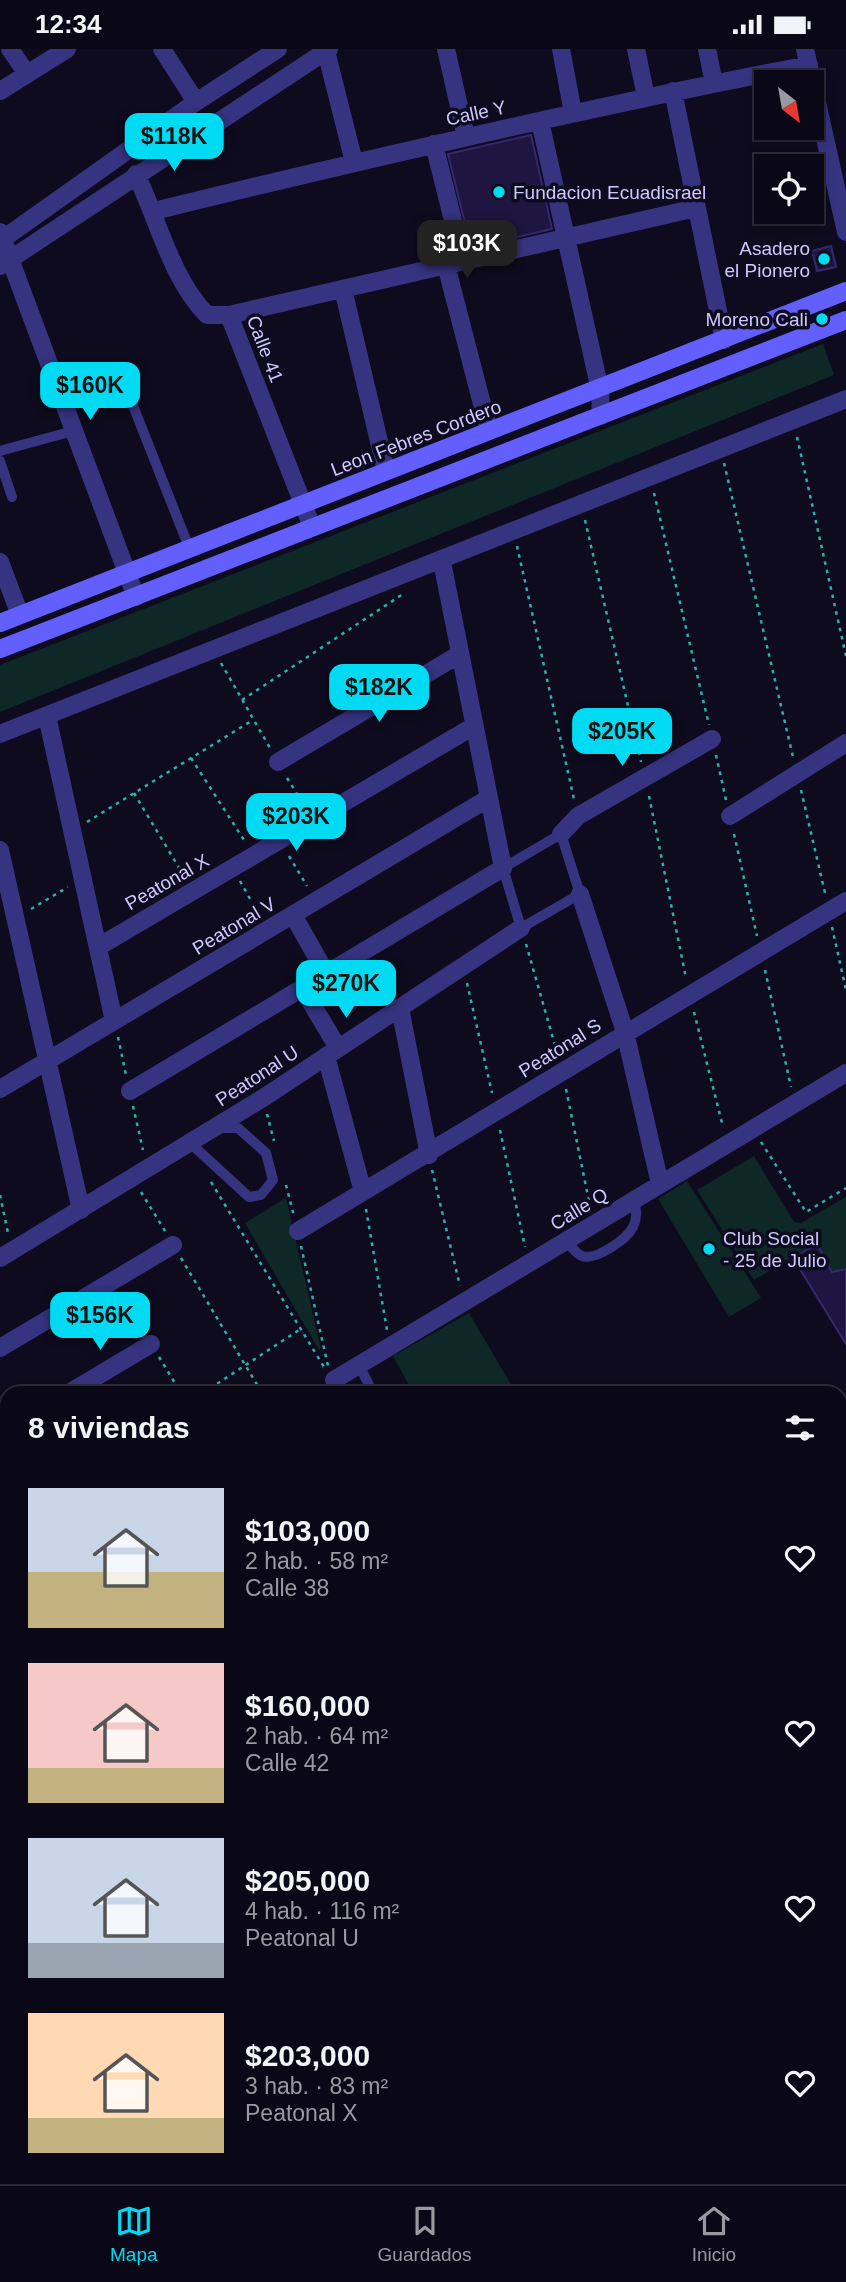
<!DOCTYPE html>
<html lang="es">
<meta charset="utf-8">
<style>
body{margin:0;font-family:Arial,sans-serif;background:#181623;color:#f1f3f6;height:100vh;display:flex;flex-direction:column;font-size:26px;white-space:nowrap}
*{box-sizing:border-box;margin:0}
p{font-size:23px;color:#999aa1}
.icon{flex:none;width:38px;height:38px;fill:none;stroke:currentColor;stroke-width:2;stroke-linecap:round;stroke-linejoin:round}
.map{position:relative;flex:1;overflow:hidden}
.sheet{position:absolute;left:0px;top:1337px;width:847px;height:798px;display:flex;flex-direction:column;background:#0a0816;border-radius:21px 21px 0 0;box-shadow:0 4px 10px #0003,0 0 0 2px #2a2935}
.sheet>*{flex:none}
.needle{width:46px;rotate:149deg}
.buttons{position:absolute;left:754px;top:21px;display:grid;gap:14px}
.buttons a{display:grid;place-items:center;width:70px;height:70px;border-radius:0px;background:#0a0816;box-shadow:0 4px 10px #0003,0 0 0 2px #2a2935;font-size:35px}
.price{position:absolute;translate:-50% -60px;padding:0 16px;border-radius:14px;background:#00dbf3;color:#111;font-size:23px;line-height:46px;filter:drop-shadow(0 2px 4px #0008)}
.price::after{content:'';position:absolute;left:50%;top:42px;width:21px;height:16px;margin-left:-10px;background:inherit;clip-path:polygon(0 0,100% 0,50% 100%)}
.price.on{background:#222;color:#fff}
ul{padding:0;list-style:none}
li{display:flex;align-items:center;gap:21px;height:175px;padding:0 28px}
li span{display:grid;place-items:center;flex:none;width:196px;height:140px;border-radius:0px;color:#555}
li>.icon{margin-inline-start:auto}
span .icon{width:84px;height:84px;fill:#fffc;stroke-width:1}
li b{font-size:30px}
h2{display:flex;justify-content:space-between;align-items:center;height:84px;padding:0 28px;font-size:30px}
.status{display:flex;justify-content:space-between;align-items:center;height:49px;padding:0 35px;background:#0a0816;direction:ltr}
.status svg{height:19px;fill:currentColor}
.dock{display:flex;justify-content:space-around;align-items:center;height:98px;border-top:2px solid #2a2935;background:#0a0816;font-size:19px;color:#999aa1}
.dock a{display:grid;justify-items:center;gap:4px}
.dock .on{color:#00dbf3}
.map>svg:first-child{display:block}
.green{fill:#0e2827}
.building{fill:#1e1640;stroke:#35276d;stroke-width:2}
.lines{fill:none;stroke-linecap:round;stroke-linejoin:round}
.path{stroke:#27b4ac;stroke-width:2.5;stroke-dasharray:3.5 5;stroke-linecap:butt}
.lane{stroke:#363380;stroke-width:10}
.street{stroke:#363380;stroke-width:18}
.secondary{stroke:#635fff;stroke-width:18}
.poi-dot{fill:#00dbf3;stroke:#0e0b1e;stroke-width:2.5}
.labels{text-anchor:middle;dominant-baseline:central;stroke-width:7;stroke-linejoin:round;paint-order:stroke}
.street-label{font-size:19px;fill:#cec8ff;stroke:#0e0b1e}
.poi-label{font-size:19px;fill:#cec8ff;stroke:#0e0b1e;text-anchor:start}
</style>
<div class="status"><b>12:34</b><svg viewBox="0 0 49 12"><path d="M0 12V9h3v3zM5 12V6h3v6zM10 12V3h3v9zM15 12V0h3v12zM26 1h20v11H26zM47 4h2v5h-2z"/></svg></div>
<div class="map">
<svg width="846" height="2135" viewBox="0 0 846 2135">
<rect width="100%" height="100%" fill="#0e0b1e"/>
<!-- green -->
<path class="green" d="M823,295L834,326L0,663V616Z
M754,1107L794,1173L801,1174L846,1148V1219L833,1222L816,1195L754,1231L697,1141Z
M687,1132L761,1249L729,1268L658,1150Z
M286,1149L321,1300L319,1301L245,1174Z
M469,1264L516,1344H395L409,1336L393,1307Z
M846,1369V1665H844L840,1658V1373Z"/>
<!-- building -->
<path class="building" d="M531,86L552,180L471,199L448,105Z
M831,197L836,218L817,222L812,202Z
M817,1195L832,1223L846,1220V1295L793,1209Z"/>
<g class="lines">
<!-- path -->
<path class="path" d="M797,388L846,607
M724,414L793,708
M654,444L709,676
M585,471L641,713
M517,497L574,750
M221,614L270,699
M242,651L403,545
M716,706L726,751
M191,709L244,791
M287,729L304,756
M801,741L825,844
M134,744L184,827
M649,747L686,929
M87,773L253,671
M734,785L757,887
M289,807L307,837
M240,832L259,866
M31,860L68,838
M832,878L846,941
M526,895L558,1007
M765,921L791,1038
M467,934L492,1044
M694,963L723,1078
M118,988L126,1026
M566,1040L590,1157
M133,1057L143,1101
M267,1065L274,1092
M500,1081L525,1198
M761,1093L806,1163L846,1139
M432,1121L460,1237
M211,1133L324,1318
M286,1136L294,1167
M141,1143L165,1182
M0,1146L8,1184
M366,1160L387,1281
M301,1197L328,1317
M181,1209L262,1344
M121,1245L143,1281
M159,1308L181,1344
M203,1344L299,1281
M0,1467L7,1462
M572,2128L576,2135
M392,2135L404,2128
M667,2135L679,2128"/>
<!-- lane -->
<path class="lane" d="M130,349L190,501
M0,402L73,382
M0,412L12,448
M561,785L580,845L521,879L503,819Z
M189,1093L249,1148L261,1146L273,1131L266,1104L238,1079H221
M566,1192C571,1197 576,1205 582,1207C596,1212 627,1190 633,1178C638,1168 636,1161 634,1151
M359,1316L373,1344"/>
<!-- street -->
<path class="street" d="M10,0L27,25
M162,0L196,53
M446,0L466,88
M561,0L573,64
M636,0L646,48
M707,0L714,34
M805,0L846,183
M326,2L354,113
M0,42L67,0
M673,42L724,291
M540,72L600,341L601,367
M434,95L463,212
M136,125C158,171 171,229 207,266H229L312,478
M154,162C371,109 589,58 809,16
M0,183L136,548
M0,192L196,53L278,0
M446,216L489,382
M0,217L329,0
M343,240L386,422
M229,266L696,159
M0,513L20,566
M47,667L114,972
M0,685L846,350
M278,713L460,605
M730,767L846,694
M561,785L578,767L712,690
M0,801L81,1161
M580,845L625,983L660,1135
M293,866L327,926
M98,898L474,677
M303,940L338,999
M400,959L429,1106
M326,1007L363,1143
M0,1040L489,749
M130,1042L503,819L442,513
M298,1182L846,852
M0,1209L263,1049L521,879
M0,1299L173,1196
M334,1331L846,1024
M69,1344L151,1295
M840,1369L846,1365
M0,1385L7,1381
M0,1560L7,1592
M0,1656L7,1681
M840,1688L846,1687
M0,1756L7,1752
M840,1792L846,1791
M840,2011H846
M137,2128L142,2135
M250,2128L254,2135
M287,2128L291,2135
M487,2128L490,2135
M767,2128L768,2135
M526,2135L538,2128"/>
<!-- secondary -->
<path class="secondary" d="M0,574L846,242
M0,600L846,271"/>
</g>
<!-- markers -->
<g class="poi-dot">
<circle cx="499" cy="143" r="7"/>
<circle cx="824" cy="210" r="7"/>
<circle cx="822" cy="270" r="7"/>
<circle cx="709" cy="1200" r="7"/>
</g>
<g class="labels">
<!-- street labels -->
<g class="street-label">
<text transform="translate(476 64) rotate(-12)">Calle Y</text>
<text transform="translate(265 300) rotate(69)">Calle 41</text>
<text transform="translate(416 389) rotate(-21)">Leon Febres Cordero</text>
<text transform="translate(167 833) rotate(-30)">Peatonal X</text>
<text transform="translate(234 877) rotate(-31)">Peatonal V</text>
<text transform="translate(560 999) rotate(-32)">Peatonal S</text>
<text transform="translate(257 1027) rotate(-33)">Peatonal U</text>
<text transform="translate(579 1160) rotate(-31)">Calle Q</text>
</g>
<!-- poi labels -->
<g class="poi-label">
<text x="513" y="143">Fundacion Ecuadisrael</text>
<text x="810" y="199" text-anchor="end">Asadero<tspan x="810" dy="22">el Pionero</tspan></text>
<text x="808" y="270" text-anchor="end">Moreno Cali</text>
<text x="723" y="1189">Club Social<tspan x="723" dy="22">- 25 de Julio</tspan></text>
</g>
</g>
</svg>
<div class="buttons">
<a><svg class="needle" viewBox="-14 -14 28 28"><path d="M0-13l5 13h-10z" fill="#e53935"/><path d="M0 13l5-13h-10z" fill="#999aa1"/></svg></a>
<a><svg class="icon" aria-label="locate" viewBox="0 0 24 24"><circle cx="12" cy="12" r="6"/><path d="M12 2v4M12 18v4M2 12h4M18 12h4"/></svg></a>
</div>
<b class="price" style="left:174px;top:124px">$118K</b>
<b class="price on" style="left:467px;top:231px">$103K</b>
<b class="price" style="left:90px;top:373px">$160K</b>
<b class="price" style="left:379px;top:675px">$182K</b>
<b class="price" style="left:622px;top:719px">$205K</b>
<b class="price" style="left:296px;top:804px">$203K</b>
<b class="price" style="left:346px;top:971px">$270K</b>
<b class="price" style="left:100px;top:1303px">$156K</b>
<section class="sheet">
<h2>8 viviendas<svg class="icon" aria-label="filters" viewBox="0 0 24 24"><path d="M4 7h16M4 17h16"/><circle cx="9" cy="7" r="2"/><circle cx="15" cy="17" r="2"/></svg></h2>
<ul>
<li><span style="background:linear-gradient(#c9d6e8 60%,#c2b280 0)"><svg class="icon" aria-label="home" viewBox="0 0 24 24"><path d="M3 11l9-7 9 7M6 9v11h12V9"/></svg></span><div><b>$103,000</b><p>2 hab. · 58 m²</p><p>Calle 38</p></div><svg class="icon" aria-label="heart" viewBox="0 0 24 24"><path d="M12 20l-8-8c-3-5 5-10 8-4 3-6 11-1 8 4z"/></svg></li>
<li><span style="background:linear-gradient(#f6c9c9 75%,#c2b280 0)"><svg class="icon" aria-label="home" viewBox="0 0 24 24"><path d="M3 11l9-7 9 7M6 9v11h12V9"/></svg></span><div><b>$160,000</b><p>2 hab. · 64 m²</p><p>Calle 42</p></div><svg class="icon" aria-label="heart" viewBox="0 0 24 24"><path d="M12 20l-8-8c-3-5 5-10 8-4 3-6 11-1 8 4z"/></svg></li>
<li><span style="background:linear-gradient(#c9d6e8 75%,#9aa5b1 0)"><svg class="icon" aria-label="home" viewBox="0 0 24 24"><path d="M3 11l9-7 9 7M6 9v11h12V9"/></svg></span><div><b>$205,000</b><p>4 hab. · 116 m²</p><p>Peatonal U</p></div><svg class="icon" aria-label="heart" viewBox="0 0 24 24"><path d="M12 20l-8-8c-3-5 5-10 8-4 3-6 11-1 8 4z"/></svg></li>
<li><span style="background:linear-gradient(#ffd9b3 75%,#c2b280 0)"><svg class="icon" aria-label="home" viewBox="0 0 24 24"><path d="M3 11l9-7 9 7M6 9v11h12V9"/></svg></span><div><b>$203,000</b><p>3 hab. · 83 m²</p><p>Peatonal X</p></div><svg class="icon" aria-label="heart" viewBox="0 0 24 24"><path d="M12 20l-8-8c-3-5 5-10 8-4 3-6 11-1 8 4z"/></svg></li>
</ul>
</section>
</div>
<nav class="dock">
<a class="on"><svg class="icon" aria-label="map" viewBox="0 0 24 24"><path d="M3 6l6-2 6 2 6-2v14l-6 2-6-2-6 2zM9 4v14M15 6v14"/></svg>Mapa</a>
<a><svg class="icon" aria-label="saved" viewBox="0 0 24 24"><path d="M7 4h10v16l-5-4-5 4z"/></svg>Guardados</a>
<a><svg class="icon" aria-label="home" viewBox="0 0 24 24"><path d="M3 11l9-7 9 7M6 9v11h12V9"/></svg>Inicio</a>
</nav>
